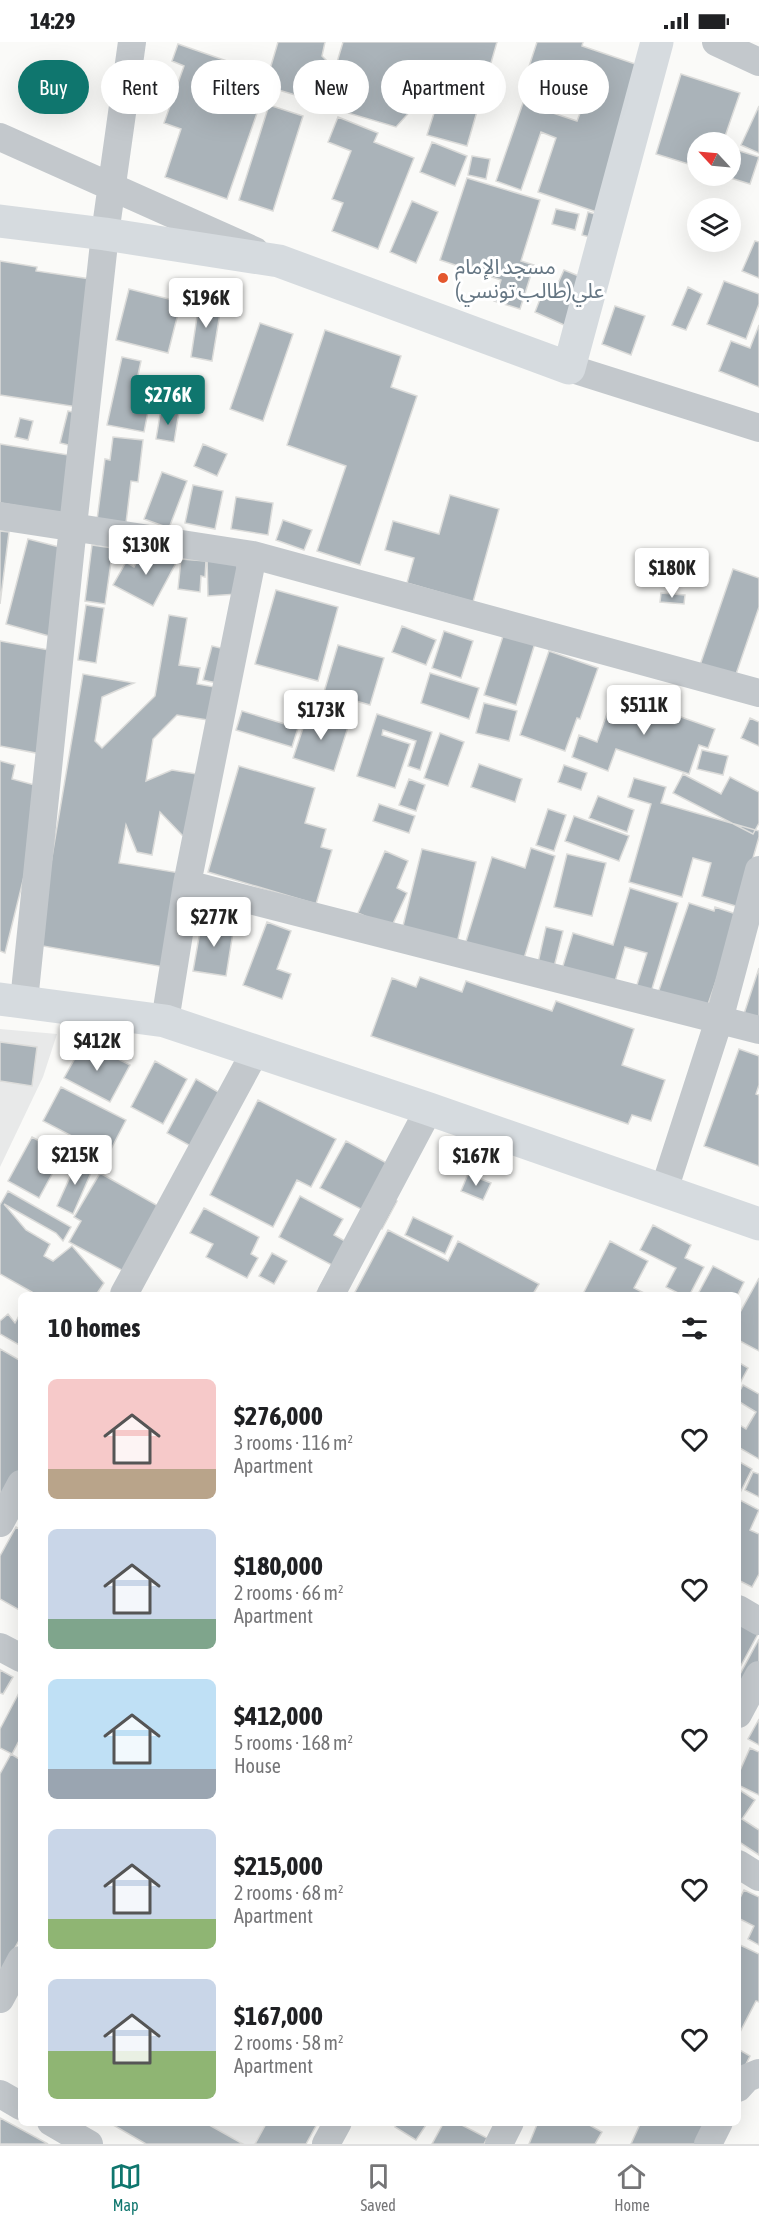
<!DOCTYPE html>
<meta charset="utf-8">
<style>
body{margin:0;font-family:"Asap Condensed","Noto Sans Arabic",sans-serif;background:#f2f2f2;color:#202124;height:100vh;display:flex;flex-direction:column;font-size:22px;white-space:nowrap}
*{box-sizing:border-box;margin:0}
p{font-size:20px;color:#757577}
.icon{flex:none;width:33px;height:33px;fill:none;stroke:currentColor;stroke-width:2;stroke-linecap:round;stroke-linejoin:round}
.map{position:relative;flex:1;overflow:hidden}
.sheet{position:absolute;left:18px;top:1250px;width:723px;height:834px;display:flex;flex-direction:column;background:#fff;border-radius:9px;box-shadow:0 6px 24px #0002}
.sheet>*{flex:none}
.banner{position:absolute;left:18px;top:18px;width:723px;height:54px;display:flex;gap:12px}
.needle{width:39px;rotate:296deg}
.buttons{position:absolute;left:687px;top:90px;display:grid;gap:12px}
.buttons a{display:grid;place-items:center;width:54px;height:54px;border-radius:50%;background:#fff;box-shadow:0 6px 24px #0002;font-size:30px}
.price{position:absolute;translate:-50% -51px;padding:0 14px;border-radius:6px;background:#fff;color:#222;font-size:20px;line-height:39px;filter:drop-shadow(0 2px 3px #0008)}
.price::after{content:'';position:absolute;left:50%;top:36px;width:18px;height:14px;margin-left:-9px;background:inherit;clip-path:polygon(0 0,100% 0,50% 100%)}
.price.current{background:#0f766e;color:#fff}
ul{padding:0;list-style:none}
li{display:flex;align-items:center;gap:18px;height:150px;padding:0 30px}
li span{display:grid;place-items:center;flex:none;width:168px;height:120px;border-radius:9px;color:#555}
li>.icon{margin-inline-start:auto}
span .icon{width:72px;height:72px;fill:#fffc;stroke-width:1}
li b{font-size:26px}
h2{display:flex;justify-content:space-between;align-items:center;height:72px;padding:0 30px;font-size:26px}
.pill{padding:0 21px;border-radius:27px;background:#fff;box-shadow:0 6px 24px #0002;font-size:21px;line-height:54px}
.pill.current{background:#0f766e;color:#fff}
.status{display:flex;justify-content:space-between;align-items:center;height:42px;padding:0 30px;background:#fff;direction:ltr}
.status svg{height:16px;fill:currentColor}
.tab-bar{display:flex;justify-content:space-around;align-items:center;height:84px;border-top:2px solid #e0e0e0;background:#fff;font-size:16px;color:#757577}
.tab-bar a{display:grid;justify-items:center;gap:3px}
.tab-bar .current{color:#0f766e}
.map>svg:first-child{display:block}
.built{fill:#e8e9e9}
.building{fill:#aab3b9;stroke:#dcdcda;stroke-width:1.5}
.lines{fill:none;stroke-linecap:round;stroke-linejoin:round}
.street{stroke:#c3c8cc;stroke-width:28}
.secondary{stroke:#d6dbdf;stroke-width:33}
.poi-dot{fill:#e4572e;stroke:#fff;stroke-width:2}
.labels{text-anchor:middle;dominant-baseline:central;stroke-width:6;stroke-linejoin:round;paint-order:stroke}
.poi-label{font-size:21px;fill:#657683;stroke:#fff;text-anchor:start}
</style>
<div class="status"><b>14:29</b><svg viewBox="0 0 49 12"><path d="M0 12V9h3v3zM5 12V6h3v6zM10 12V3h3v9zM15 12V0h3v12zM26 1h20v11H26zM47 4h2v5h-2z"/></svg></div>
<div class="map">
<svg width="759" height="2102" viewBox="0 0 759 2102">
<rect width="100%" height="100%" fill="#fafaf8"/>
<!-- built -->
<path class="built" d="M0,987L57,992L43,1035L0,1125Z
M109,2081H317L305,2102H148Z"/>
<!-- building -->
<path class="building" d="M278,0H325L322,14L330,22L319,60L265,44Z
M343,0H497L467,104L427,93L434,71L414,65L396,85L324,64Z
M537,0H583L582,4L653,28L617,177L538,150L556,96L541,90L521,148L496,139L523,61L577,79L582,66L522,46Z
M178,2L270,34L227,157L165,135L181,87L164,81L184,24L172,19Z
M681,32L740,51L723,100H698V125L656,112Z
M269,63L303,74L273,169L239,158Z
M759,64V111L741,103Z
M338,75L378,91L374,100L414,116L378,207L332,189L343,161L332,157L351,109L328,100Z
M432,100L467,114L455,144L420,130Z
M730,106L759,115L750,142L724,134H730Z
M472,114L490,117L486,137L468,133Z
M467,136L540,158L521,219L534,223L520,267L494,259L501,238L440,218Z
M412,159L438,170L416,221L390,210Z
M556,167L579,172L575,188L552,182Z
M588,170L612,177L605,199L582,193Z
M755,199L759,200V236L742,229Z
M0,219L37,225L36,229L104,239L84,366L0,353Z
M564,228L603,244L582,291L535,270L542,252L551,257Z
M724,239L759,252V262L746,297L707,282Z
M688,245L702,252L686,288L672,283Z
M129,247L181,260L168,311L116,298Z
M200,255L222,259L212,319L191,315Z
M615,264L645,274L631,313L602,302Z
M260,281L293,292L263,379L230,367Z
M759,283V345L719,329L731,299L750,306Z
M325,288L401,314L391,345L417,354L360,523L317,509L346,424L287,403Z
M122,315L141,319L132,361L149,365L144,390L107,383Z
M161,367L179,370L174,400L156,397Z
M68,369L85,373L77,405L60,401Z
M20,376L33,379L28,398L15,395Z
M113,395L143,398L138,440L131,439L126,481L97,478L105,417L110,418Z
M0,402L81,415L71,473L0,461Z
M203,402L227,412L217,434L194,424Z
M162,430L187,439L169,486L144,477Z
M193,443L223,449L215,487L185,481Z
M450,453L499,467L473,560L407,541L414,516L385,508L393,479L439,492Z
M236,455L273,461L268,493L231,487Z
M283,478L312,488L304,508L276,498Z
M0,489L9,490L0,562Z
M28,497L71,508L49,594L6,582Z
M92,503L113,506L105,562L85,559Z
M145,505L176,521L153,564L113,543L126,520L134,525Z
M237,515L238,552L208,554L207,516Z
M181,517L206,519L205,535L201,534L200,550L178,547Z
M733,527L759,536V565L734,638L699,626Z
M276,548L338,565L318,639L255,622Z
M661,551L685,553L684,562L660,560Z
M86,563L104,566L96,621L78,618Z
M169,573L187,576L179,623L200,626L197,642L226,647L220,680L177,673L153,697L146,739L172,728L203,733L193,795L182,793L160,770L152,813L137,810L126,783L119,821L186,832L170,926L37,903L83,632L134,641L102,655L95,699L102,706L155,654Z
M402,584L436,598L426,623L392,610Z
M444,589L473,599L461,636L432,626Z
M504,591L535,601L516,663L484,653Z
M0,599L60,610L41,712L0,704Z
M338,603L384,616L370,663L324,650Z
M212,604L238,610L230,644L203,638Z
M549,609L598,626L580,677L577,676L565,709L520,693Z
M430,631L479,646L469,677L421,661Z
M616,646L634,653L633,658L715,687L708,706L699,703L689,732L616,707L608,729L572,715L579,693L597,700Z
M484,661L517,669L509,699L476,691Z
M309,668L349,682L334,729L293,716Z
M242,669L298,686L292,705L236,688Z
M377,672L432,690L420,728L408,724L416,699L383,688L382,693L410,702L395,746L357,734Z
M750,676L759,680V704L741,696Z
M440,691L464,700L448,744L424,736Z
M702,708L728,714L723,733L697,727Z
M0,719L15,723L12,737L46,746L5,911L0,909Z
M479,722L522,737L515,760L471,745Z
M564,723L587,731L581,748L558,740Z
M239,724L315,746L305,781L326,787L321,805L332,808L316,862L208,830Z
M683,732L721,752L730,735L759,750V781L753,792L673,751Z
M634,736L666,745L661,761L759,789V795L739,865L702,854L711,821L693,816L682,855L629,840L651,762L628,755Z
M409,737L425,743L416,769L399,763Z
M598,754L634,768L627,790L589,776Z
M379,762L415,774L409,791L373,779Z
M548,767L566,773L554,809L536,803Z
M574,774L629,794L619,819L565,799Z
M531,806L555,814L522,923L464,906L492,815L525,826Z
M422,807L476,820L457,901L402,888Z
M385,809L408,819L397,846L407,851L391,886L358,871Z
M567,812L606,821L592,874L554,865Z
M630,846L678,861L651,950L636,946L647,911L625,905L614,943L562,927L573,891L613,903Z
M689,861L714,869L715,865L739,873L706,968L658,951Z
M202,878L234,884L226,934L193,929Z
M267,880L291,889L277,927L291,932L282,957L243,943Z
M546,885L563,889L554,925L538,921Z
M759,926V980L743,975Z
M420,935L462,950L466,939L552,969L556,959L634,987L622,1023L665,1038L651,1079L632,1073L628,1082L371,994L392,936L416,945Z
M0,1000L37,1005L32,1044L0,1039Z
M84,1000L130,1023L110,1060L64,1036Z
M739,1007L759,1014V1043L756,1052L759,1053V1124L704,1104Z
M155,1019L187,1037L163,1082L131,1065Z
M196,1037L225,1054L196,1107L167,1091Z
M61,1045L126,1078L108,1113L43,1079Z
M258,1058L336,1097L311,1145L297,1138L273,1185L210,1153Z
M32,1095L63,1112L39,1156L8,1139Z
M346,1099L405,1131L392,1156L397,1159L382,1187L359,1175L363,1168L320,1146Z
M78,1117L94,1124L73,1172L57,1164Z
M100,1131L167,1169L131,1233L69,1200L81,1179L74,1175Z
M468,1132L491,1141L483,1158L461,1149Z
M8,1149L71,1185L63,1199L56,1191L4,1162L26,1188L50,1202L44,1214L53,1219L72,1204L104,1241L98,1250L103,1252H31L32,1250L0,1232V1163Z
M300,1154L343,1177L334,1193L350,1202L345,1252H316L332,1223L279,1195Z
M204,1166L259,1195L251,1212L258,1216L247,1236L206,1215L213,1202L190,1191Z
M413,1175L453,1194L445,1212L405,1193Z
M653,1183L691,1203L685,1216L704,1225L690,1252H680L666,1245L676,1226L640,1208Z
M388,1188L448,1219L458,1199L539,1242L533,1252H354Z
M610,1199L648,1219L634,1246L646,1252H583Z
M272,1211L287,1219L274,1242L259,1234Z
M713,1224L744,1240L738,1252H698Z
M759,1236V1309L738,1298V1274Z
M21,1270V1304L0,1292V1279L8,1272L15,1281Z
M0,1307L21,1319V1433L0,1471Z
M738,1320L748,1326L739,1343L738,1342Z
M743,1343L759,1352V1417L738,1405V1382L746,1387L756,1370L738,1359V1352Z
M738,1419L752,1427L738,1455Z
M753,1430L759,1432V1455L745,1448Z
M738,1457L759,1468L750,1488L759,1492V1532L752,1545L738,1538Z
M16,1485L21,1488V1569L0,1557V1514Z
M738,1577L759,1590L738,1629Z
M759,1597V1628L738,1644V1636Z
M0,1628L13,1635L3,1652L0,1651Z
M21,1647V1695L12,1712L0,1706V1687Z
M759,1677V1703L748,1697Z
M750,1706L759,1710V1753L738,1743V1733Z
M11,1712L21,1718V1895L0,1932V1732Z
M738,1747L755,1758L742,1777L759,1788V1813L738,1799Z
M744,1848L759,1855V1903L748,1897L754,1884L738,1876V1860Z
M738,1902L759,1912V1960L756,1959L738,1994Z
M738,2007L750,2014L738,2038Z
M0,2076L48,2102H0Z
M108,2080H204L243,2102H146Z
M267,2080H318L306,2102H255Z
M398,2080H428L416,2098L395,2085Z
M444,2080H456L487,2096L484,2102H432Z
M538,2080H584L602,2090L595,2102H529Z
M636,2080H717L706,2102H631L640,2082Z"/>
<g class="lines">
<!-- street -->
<path class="street" d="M716,0L759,20
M0,95L255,209
M569,326L759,386
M0,474L253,513L759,651
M187,842L759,988
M24,959L73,484L105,192L132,0
M165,979L187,842L253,513
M664,1148L719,978L759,828
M124,1252L256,1008
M331,1252L429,1067
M0,1481L21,1442
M738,1567L759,1579
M0,1605L21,1616
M738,1672L759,1633
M738,1822L759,1835
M0,1957L21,1918
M738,2046L747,2036L759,2031
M0,2052L21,2064
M51,2080L89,2102
M326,2102L338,2080
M499,2102L510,2080
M708,2102L719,2080"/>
<!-- secondary -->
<path class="secondary" d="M0,179L105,192L279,219L569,326L657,0
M0,957L165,979L429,1067L759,1182"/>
</g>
<!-- markers -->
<circle class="poi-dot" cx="443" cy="236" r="6"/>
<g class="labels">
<!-- poi labels -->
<g class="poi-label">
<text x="455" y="224">مسجد الإمام<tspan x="455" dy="24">علي(طالب تونسي)</tspan></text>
</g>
</g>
</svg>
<div class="buttons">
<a><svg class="needle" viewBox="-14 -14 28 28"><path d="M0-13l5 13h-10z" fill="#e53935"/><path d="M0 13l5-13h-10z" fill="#757577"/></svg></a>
<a><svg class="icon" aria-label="layers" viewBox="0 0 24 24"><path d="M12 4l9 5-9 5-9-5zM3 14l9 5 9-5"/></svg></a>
</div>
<b class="price" style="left:206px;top:287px">$196K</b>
<b class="price current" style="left:168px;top:384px">$276K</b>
<b class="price" style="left:146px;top:534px">$130K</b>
<b class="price" style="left:672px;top:557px">$180K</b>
<b class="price" style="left:644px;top:694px">$511K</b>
<b class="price" style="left:321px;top:699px">$173K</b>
<b class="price" style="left:214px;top:906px">$277K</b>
<b class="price" style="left:97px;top:1030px">$412K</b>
<b class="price" style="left:75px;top:1144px">$215K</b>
<b class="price" style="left:476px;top:1145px">$167K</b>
<div class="banner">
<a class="pill current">Buy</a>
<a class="pill">Rent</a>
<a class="pill">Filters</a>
<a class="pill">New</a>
<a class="pill">Apartment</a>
<a class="pill">House</a>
</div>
<section class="sheet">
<h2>10 homes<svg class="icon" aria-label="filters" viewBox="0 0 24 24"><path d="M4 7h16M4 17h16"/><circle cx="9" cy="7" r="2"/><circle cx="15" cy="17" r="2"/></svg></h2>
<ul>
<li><span style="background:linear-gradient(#f6c9c9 75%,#b9a48a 0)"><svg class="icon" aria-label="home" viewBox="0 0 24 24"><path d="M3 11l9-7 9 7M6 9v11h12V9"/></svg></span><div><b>$276,000</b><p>3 rooms · 116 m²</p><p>Apartment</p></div><svg class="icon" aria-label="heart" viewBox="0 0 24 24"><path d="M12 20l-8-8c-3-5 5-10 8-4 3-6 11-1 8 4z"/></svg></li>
<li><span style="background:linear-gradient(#c9d6e8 75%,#7fa58c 0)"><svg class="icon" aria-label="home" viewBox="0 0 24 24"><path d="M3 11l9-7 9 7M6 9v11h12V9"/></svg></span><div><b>$180,000</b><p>2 rooms · 66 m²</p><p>Apartment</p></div><svg class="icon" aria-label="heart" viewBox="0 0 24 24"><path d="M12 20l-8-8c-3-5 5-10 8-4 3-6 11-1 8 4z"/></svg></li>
<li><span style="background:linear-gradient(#bfe0f5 75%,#9aa5b1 0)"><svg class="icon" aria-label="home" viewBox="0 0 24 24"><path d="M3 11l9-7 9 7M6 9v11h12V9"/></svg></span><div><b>$412,000</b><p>5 rooms · 168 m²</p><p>House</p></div><svg class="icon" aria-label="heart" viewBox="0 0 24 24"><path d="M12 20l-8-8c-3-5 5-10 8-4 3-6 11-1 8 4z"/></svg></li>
<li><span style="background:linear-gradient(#c9d6e8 75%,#8fb573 0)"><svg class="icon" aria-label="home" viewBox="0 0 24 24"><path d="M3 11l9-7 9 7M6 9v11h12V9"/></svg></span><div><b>$215,000</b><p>2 rooms · 68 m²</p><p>Apartment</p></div><svg class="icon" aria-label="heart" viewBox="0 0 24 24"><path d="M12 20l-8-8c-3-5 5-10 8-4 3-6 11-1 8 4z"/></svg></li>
<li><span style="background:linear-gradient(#c9d6e8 60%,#8fb573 0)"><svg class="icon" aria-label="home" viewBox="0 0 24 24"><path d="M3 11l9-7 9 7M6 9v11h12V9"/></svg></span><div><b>$167,000</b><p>2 rooms · 58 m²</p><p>Apartment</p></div><svg class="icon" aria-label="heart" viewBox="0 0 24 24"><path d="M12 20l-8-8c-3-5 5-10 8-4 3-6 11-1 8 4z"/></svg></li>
</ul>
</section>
</div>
<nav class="tab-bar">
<a class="current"><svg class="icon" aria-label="map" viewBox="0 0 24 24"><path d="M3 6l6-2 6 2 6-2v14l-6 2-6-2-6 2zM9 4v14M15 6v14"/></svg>Map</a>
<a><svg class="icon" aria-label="saved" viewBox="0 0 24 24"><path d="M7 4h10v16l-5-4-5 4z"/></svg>Saved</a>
<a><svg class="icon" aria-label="home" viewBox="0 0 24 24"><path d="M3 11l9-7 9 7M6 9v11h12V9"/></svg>Home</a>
</nav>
